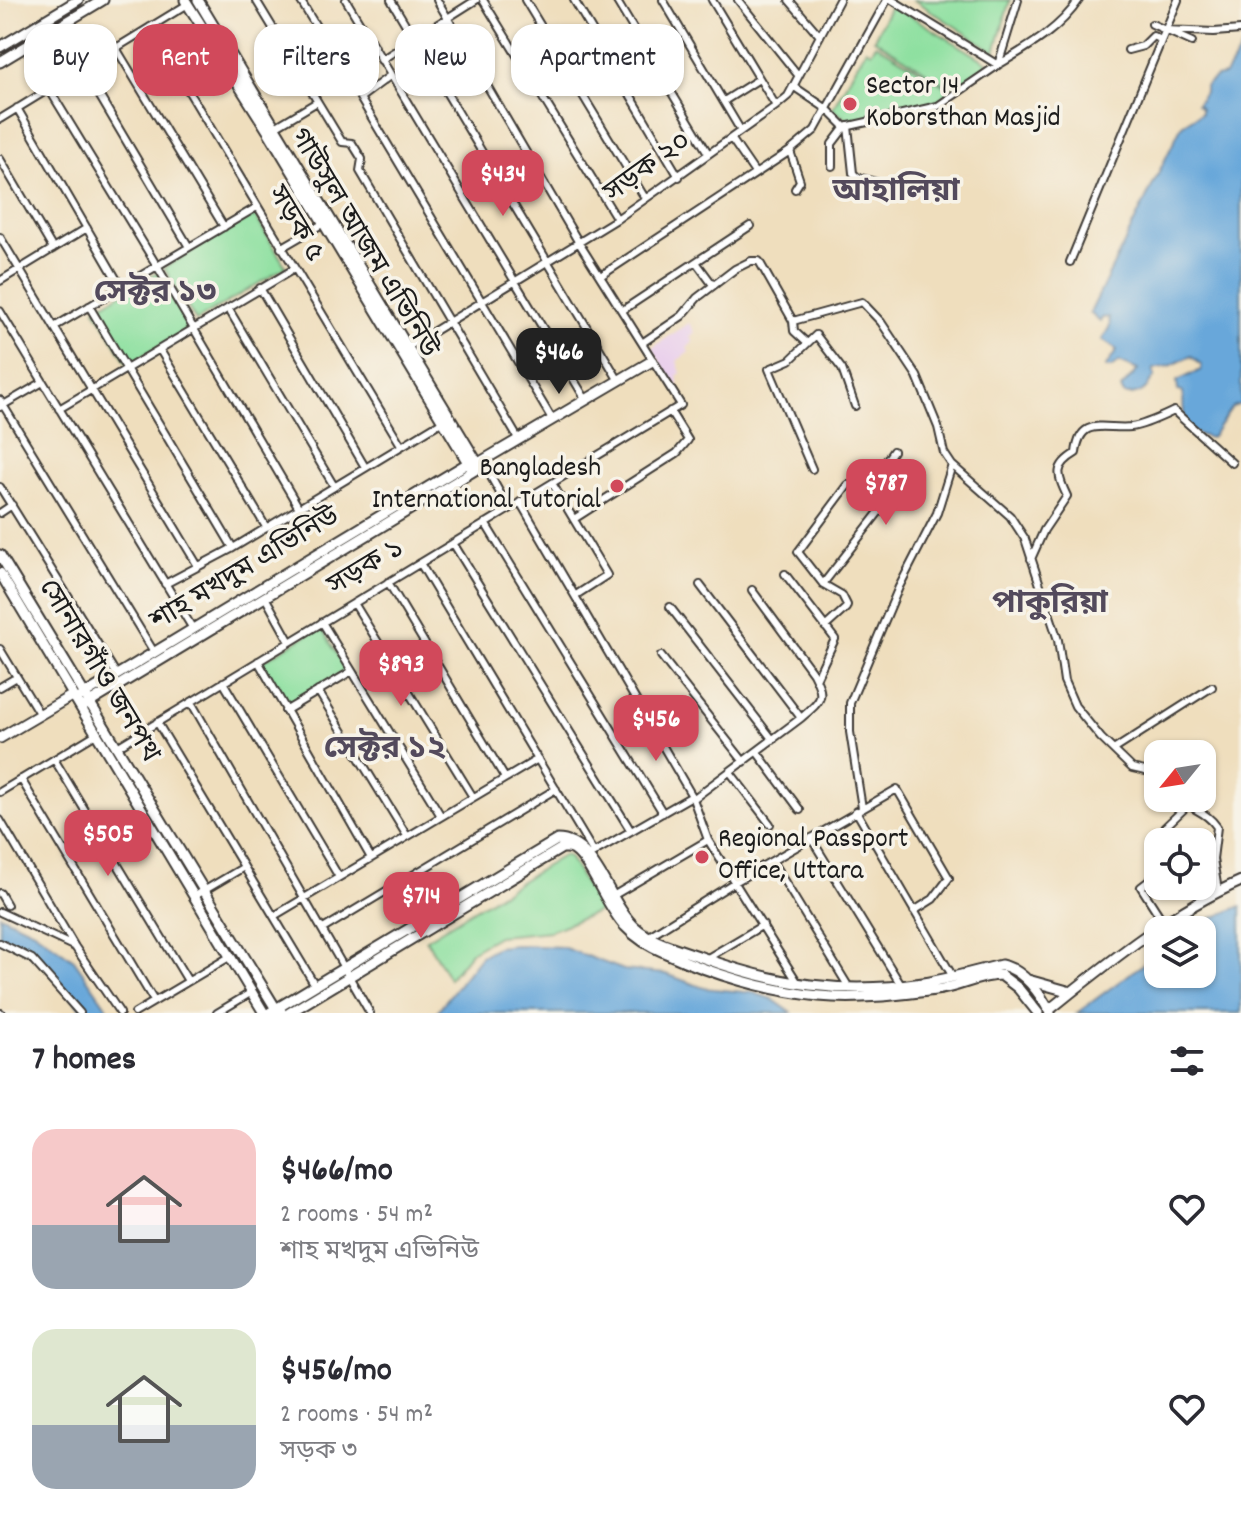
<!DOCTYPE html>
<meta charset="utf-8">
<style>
body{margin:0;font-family:Dekko,"Noto Sans Bengali",sans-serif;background:#f7f7f7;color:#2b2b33;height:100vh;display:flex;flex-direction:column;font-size:30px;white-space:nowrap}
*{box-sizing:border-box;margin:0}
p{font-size:26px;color:#7c7c81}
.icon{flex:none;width:44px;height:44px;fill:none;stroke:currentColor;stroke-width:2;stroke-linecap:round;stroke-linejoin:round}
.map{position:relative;height:1013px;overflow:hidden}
.drawer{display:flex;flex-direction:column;background:#fff;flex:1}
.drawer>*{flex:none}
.banner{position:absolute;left:24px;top:24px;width:800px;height:72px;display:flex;gap:16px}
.needle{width:52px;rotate:240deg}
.fabs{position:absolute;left:1144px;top:740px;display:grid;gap:16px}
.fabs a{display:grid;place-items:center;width:72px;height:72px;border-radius:16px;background:#fff;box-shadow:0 2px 6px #0004;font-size:40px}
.price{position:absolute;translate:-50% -68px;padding:0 18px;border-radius:16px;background:#d1495b;color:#fff;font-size:26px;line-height:52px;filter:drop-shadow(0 2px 4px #0008)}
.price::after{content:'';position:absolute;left:50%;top:48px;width:24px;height:18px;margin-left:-12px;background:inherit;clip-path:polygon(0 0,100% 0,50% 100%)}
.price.on{background:#222;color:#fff}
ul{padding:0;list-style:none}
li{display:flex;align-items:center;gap:24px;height:200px;padding:0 32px}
li span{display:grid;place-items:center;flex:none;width:224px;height:160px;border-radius:24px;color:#555}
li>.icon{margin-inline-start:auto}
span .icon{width:96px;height:96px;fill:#fffc;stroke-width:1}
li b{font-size:34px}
h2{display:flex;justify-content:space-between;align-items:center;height:96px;padding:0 32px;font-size:34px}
.tag{padding:0 28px;border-radius:24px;background:#fff;box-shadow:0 2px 6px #0004;font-size:28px;line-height:72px}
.tag.on{background:#d1495b;color:#fff}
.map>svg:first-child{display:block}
.built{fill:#ead1ec}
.green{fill:#8ee0a0;stroke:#557e5e;stroke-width:2}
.water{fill:#68a7da;stroke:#42627b;stroke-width:2}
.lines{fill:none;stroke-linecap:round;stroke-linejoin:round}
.street-casing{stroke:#3c3934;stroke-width:10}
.secondary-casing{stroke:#3c3934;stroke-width:13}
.street{stroke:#fff;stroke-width:6}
.secondary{stroke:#fff;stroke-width:9}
.poi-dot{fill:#d1495b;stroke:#f7f3e8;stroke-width:3}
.labels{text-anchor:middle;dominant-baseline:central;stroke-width:7;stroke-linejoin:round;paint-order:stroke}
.poi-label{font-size:28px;fill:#1c1c1c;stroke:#f7f3e8;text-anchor:start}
.street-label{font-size:28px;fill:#1c1c1c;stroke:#f7f3e8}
.quarter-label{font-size:32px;font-weight:bold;fill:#534a5c;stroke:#f7f3e8}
</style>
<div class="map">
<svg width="1241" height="1013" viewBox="0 0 1241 1013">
<rect width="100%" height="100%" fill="#f7f3e8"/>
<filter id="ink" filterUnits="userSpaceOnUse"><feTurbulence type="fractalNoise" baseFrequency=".0125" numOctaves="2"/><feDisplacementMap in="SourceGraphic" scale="16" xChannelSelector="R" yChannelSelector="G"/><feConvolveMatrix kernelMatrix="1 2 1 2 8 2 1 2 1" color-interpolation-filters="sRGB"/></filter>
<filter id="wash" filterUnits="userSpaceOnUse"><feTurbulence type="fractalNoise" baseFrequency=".006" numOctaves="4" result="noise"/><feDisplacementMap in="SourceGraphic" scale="32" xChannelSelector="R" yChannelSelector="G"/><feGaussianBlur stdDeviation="1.8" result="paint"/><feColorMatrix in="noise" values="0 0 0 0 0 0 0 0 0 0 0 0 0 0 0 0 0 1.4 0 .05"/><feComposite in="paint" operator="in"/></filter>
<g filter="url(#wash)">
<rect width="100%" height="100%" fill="#efdebd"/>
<!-- built -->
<path class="built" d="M689,323L695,332L690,337L693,342L687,348L689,352L677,361L681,373L677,376L679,385L675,387L652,348Z"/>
<!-- green -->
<path class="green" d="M914,0H1010L995,52Z
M891,4L993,66L950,87L874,39Z
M876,44L951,90L938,101L850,121L832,109L866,49L871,52Z
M254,214L286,267L196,321L164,268Z
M157,272L190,328L128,365L95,309Z
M321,627L346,670L287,705L261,662Z
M564,855L569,857L600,911L550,931L498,936L472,951L449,979L426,939Z"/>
<!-- water -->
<path class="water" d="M1241,49V404L1232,407L1211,438C1181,433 1184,418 1183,392L1178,391L1177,381L1201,370V365L1191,356L1170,366L1153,369L1155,376C1146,390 1141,396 1124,395L1121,388L1138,370L1119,362L1111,368H1105L1117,350L1102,340L1110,326L1109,317L1102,318L1100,322L1090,313L1182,125L1201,113V108L1197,104L1205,92V86L1216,77L1225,75Z
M1241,906V1013H1077L1158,953V974H1202V930H1191L1203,922Z
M0,915L34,931L74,960L111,1013H85C55,980 46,954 0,940Z
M515,945L562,947L624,970L666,974L704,988L754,993L772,999L792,1013H436L481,956L497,947Z"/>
</g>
<g filter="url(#ink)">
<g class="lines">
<!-- street casing -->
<g class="street-casing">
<path id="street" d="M256,0L342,142L352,143L362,159L360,171L519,440
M300,0L341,67
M346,0L586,400
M391,0L619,381
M483,0L617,219
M525,0L645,198
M574,0L679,177
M616,0L708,153
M663,0L741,131
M712,0L776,106
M738,0L798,75
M789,0L820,36
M892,0L998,65C1028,47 1059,30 1079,0
M1152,24L1192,42
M150,27L401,445
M1165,30L1214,32L1241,30
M116,48L224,227
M1128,50L1143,46L1153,36L1161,40
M381,60L476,0
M83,68L189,247
M391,75L360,98L552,419
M793,86L827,109L845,127L938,106L998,65L1018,0
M310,87L375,47
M49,89L157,266L299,508
M724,101L759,79
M17,108L121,287
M0,119L188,4
M848,126L853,173L857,177L876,182
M275,127L317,102
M731,138L755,173
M790,151L800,181L795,189
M0,159L53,249
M832,166V144L845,127
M0,237L198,566
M281,248L324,223
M696,262L713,285
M1070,262L1178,0
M602,275L790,151L815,130L887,0
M0,281L87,228
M260,288L365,467
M89,306L233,548
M228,308L334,486
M623,310L750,226
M0,311L193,629
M793,321L862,302L881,322L917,376L938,427L944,453L952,465L1010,516L1025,539L1058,640L1064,681L1075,706L1101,738L1132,768L1158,774
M54,327L257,207
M642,343L682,316L697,298L735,269L751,261H759L793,321L794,331L807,343
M408,347L617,219L776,106L788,96L839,0
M160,350L266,527
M0,400L154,652
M0,407L43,382
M59,409L294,269
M482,461L509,509
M812,469L769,369L790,360L816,335L842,369L855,406
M552,483L607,575L576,595
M0,487L117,675
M520,502L692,796L708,840L798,983
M0,513L12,505
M574,519L677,453L688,440L670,411
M485,523L663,813
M453,543L631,831
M1031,559L1044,530L1067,496C1057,475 1054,466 1076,453C1080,415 1105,430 1131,427C1145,425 1161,417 1174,411L1232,463
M420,563L594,853
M785,574L835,639L816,679
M388,582L505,778
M165,584L233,548L443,421
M823,584L899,486L880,470L893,451
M700,585L801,718
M265,597L290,642
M354,603L473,797
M670,607L773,740
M322,622L441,816
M825,627L846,608L847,605L842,595L823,584L798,552L848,485
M0,649L40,715
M661,656L744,762
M258,661L371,858
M223,682L339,877
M0,687L17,677
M318,691L407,836
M191,702L370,1013
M285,711L352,671
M157,722L315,985
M117,747L681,405L579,243L437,0
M1115,749L1212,687
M757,752L800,810
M54,759L188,981
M730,772L770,824
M21,779L154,1001
M0,792L96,734
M1180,798C1192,810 1207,812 1217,827L1213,859L1218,891
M693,799L801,718C822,700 826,698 813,673L752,590
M862,808L850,732V703L899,587L937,513L952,465
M856,811L953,977
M0,820L75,947L120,1013
M811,838L901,985
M1172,842L1164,828L1188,805
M591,854L692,796
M772,861L850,989
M1158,874L1141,887L1164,923
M0,893L7,905
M195,896L244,867
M611,897L708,840
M0,912L75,947
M274,916L538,759
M323,929L556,789
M649,936L735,882L897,789L949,878L933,899L914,911
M0,943L32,959L80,1013
M706,959L763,925
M0,1013H1
M135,1013L231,956
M217,1013L252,992"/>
</g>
<!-- secondary casing -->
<g class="secondary-casing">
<path id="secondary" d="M185,0L268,131L473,471
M198,0L480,467
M0,47L78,0
M0,62L103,0
M0,555L276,1009L281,1011
M0,573L264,1013
M82,696L473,460
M81,708L480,467L482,461L652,361
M0,738L73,695
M1028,980L1071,992
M1049,1010C1109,962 1170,912 1241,881
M269,1013L557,840C596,840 608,903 635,927C652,943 680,949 701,957C777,985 843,995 923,983C950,979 975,971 1001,965C1023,969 1041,994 1050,1013
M289,1013L562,848C568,848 569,847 574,850C591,861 607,908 625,926C636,938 651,947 666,953C712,974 768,991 819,996C857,1000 897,995 935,990C958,988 978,975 1001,975L1018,988L1038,1013"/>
</g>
<!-- street -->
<use href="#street" class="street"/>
<!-- secondary -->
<use href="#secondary" class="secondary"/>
</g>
</g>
<!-- markers -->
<g class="poi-dot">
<circle cx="850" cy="104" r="8"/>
<circle cx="617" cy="486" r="8"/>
<circle cx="702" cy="857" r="8"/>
</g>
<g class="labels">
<!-- poi labels -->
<g class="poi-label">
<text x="866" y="88">Sector 14<tspan x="866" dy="32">Koborsthan Masjid</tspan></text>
<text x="601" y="470" text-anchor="end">Bangladesh<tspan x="601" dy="32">International Tutorial</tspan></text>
<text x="718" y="841">Regional Passport<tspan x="718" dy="32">Office, Uttara</tspan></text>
</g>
<!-- street labels -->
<g class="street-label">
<text transform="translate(649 169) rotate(-36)">সড়ক ২০</text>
<text transform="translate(294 225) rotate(59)">সড়ক ৫</text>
<text transform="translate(362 244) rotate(59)">গাউসুল আজম এভিনিউ</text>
<text transform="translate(367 569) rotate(-31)">সড়ক ১</text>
<text transform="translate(246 571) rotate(-31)">শাহ মখদুম এভিনিউ</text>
<text transform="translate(97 672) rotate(59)">সোনারগাঁও জনপথ</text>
</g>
<!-- quarter labels -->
<g class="quarter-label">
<text x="896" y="194">আহালিয়া</text>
<text x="155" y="295">সেক্টর ১৩</text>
<text x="1050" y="606">পাকুরিয়া</text>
<text x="385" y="751">সেক্টর ১২</text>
</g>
</g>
</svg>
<div class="fabs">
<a><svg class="needle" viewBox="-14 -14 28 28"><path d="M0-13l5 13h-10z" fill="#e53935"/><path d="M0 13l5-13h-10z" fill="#7c7c81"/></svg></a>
<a><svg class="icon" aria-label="locate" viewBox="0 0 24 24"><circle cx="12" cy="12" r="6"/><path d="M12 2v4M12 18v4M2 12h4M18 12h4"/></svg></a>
<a><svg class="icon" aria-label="layers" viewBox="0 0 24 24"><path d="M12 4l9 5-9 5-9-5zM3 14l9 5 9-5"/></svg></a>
</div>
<b class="price" style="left:503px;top:218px">$434</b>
<b class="price on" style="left:559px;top:396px">$466</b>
<b class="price" style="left:886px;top:527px">$787</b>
<b class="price" style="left:401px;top:708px">$893</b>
<b class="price" style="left:656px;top:763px">$456</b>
<b class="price" style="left:108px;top:878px">$505</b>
<b class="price" style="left:421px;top:940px">$714</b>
<div class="banner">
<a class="tag">Buy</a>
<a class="tag on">Rent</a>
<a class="tag">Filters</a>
<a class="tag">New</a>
<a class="tag">Apartment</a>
</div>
</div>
<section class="drawer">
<h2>7 homes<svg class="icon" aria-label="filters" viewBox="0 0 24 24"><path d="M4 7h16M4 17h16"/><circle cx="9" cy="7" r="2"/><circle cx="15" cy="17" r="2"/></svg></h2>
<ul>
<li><span style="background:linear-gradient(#f6c9c9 60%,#9aa5b1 0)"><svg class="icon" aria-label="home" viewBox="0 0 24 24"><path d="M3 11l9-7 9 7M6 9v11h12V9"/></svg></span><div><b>$466/mo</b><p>2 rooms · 54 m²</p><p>শাহ মখদুম এভিনিউ</p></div><svg class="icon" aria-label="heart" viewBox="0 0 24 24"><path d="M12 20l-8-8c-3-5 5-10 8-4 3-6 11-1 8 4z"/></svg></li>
<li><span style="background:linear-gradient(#dfe7d0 60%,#9aa5b1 0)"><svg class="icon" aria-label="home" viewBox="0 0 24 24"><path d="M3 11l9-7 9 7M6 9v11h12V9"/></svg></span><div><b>$456/mo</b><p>2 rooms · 54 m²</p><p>সড়ক ৩</p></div><svg class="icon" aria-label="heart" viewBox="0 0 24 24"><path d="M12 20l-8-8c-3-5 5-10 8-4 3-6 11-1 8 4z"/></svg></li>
</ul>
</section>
